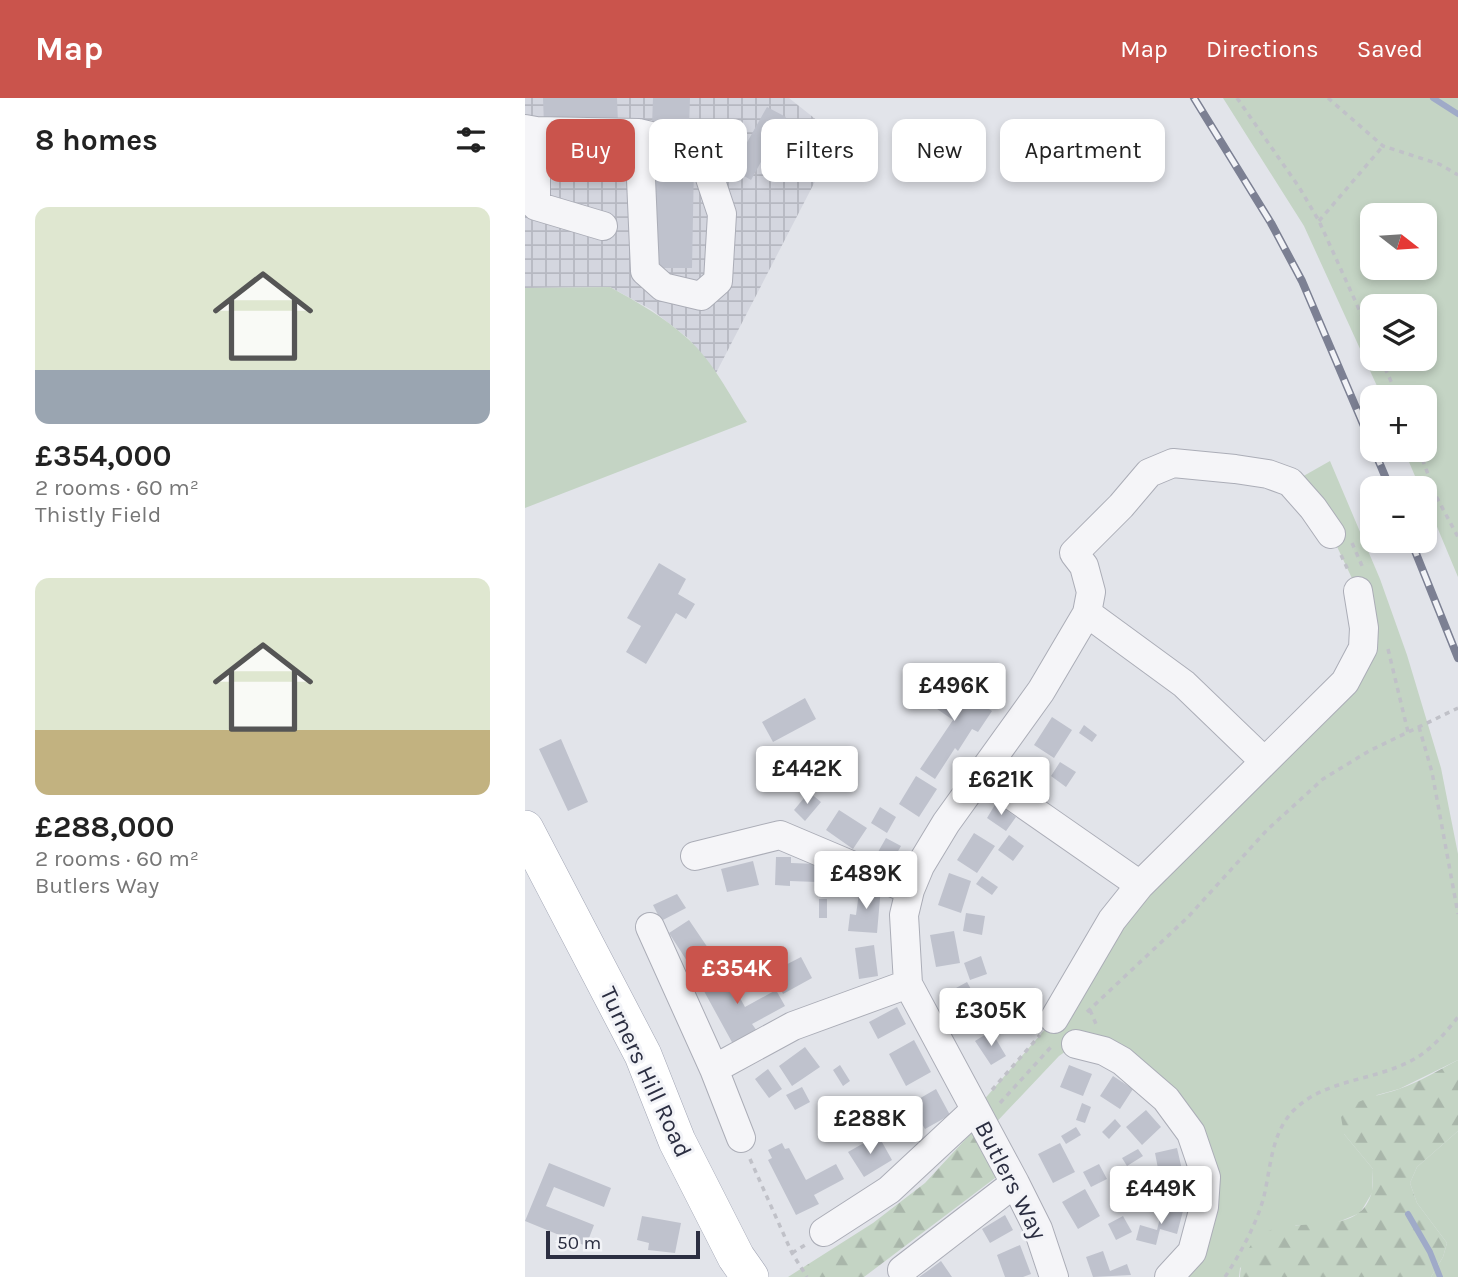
<!DOCTYPE html>
<meta charset="utf-8">
<style>
body{margin:0;font-family:Karla,sans-serif;background:#f6f6f6;color:#222;height:100vh;display:flex;flex-direction:column;font-size:26px;white-space:nowrap}
*{box-sizing:border-box;margin:0}
p{font-size:23px;color:#767676}
.icon{flex:none;width:38px;height:38px;fill:none;stroke:currentColor;stroke-width:2;stroke-linecap:round;stroke-linejoin:round}
.map{position:relative;flex:1;overflow:hidden}
.side{display:flex;flex-direction:column;background:#fff;width:525px}
.side>*{flex:none}
.hud{position:absolute;left:21px;top:21px;width:665px;height:63px;display:flex;gap:14px}
.needle{width:46px;rotate:107deg}
.buttons{position:absolute;left:835px;top:105px;display:grid;gap:14px}
.buttons a{display:grid;place-items:center;width:77px;height:77px;border-radius:14px;background:#fff;box-shadow:0 4px 10px #0003;font-size:35px}
.scale{position:absolute;left:21px;bottom:18px;width:154px;box-sizing:border-box;padding-left:7px;border:4px solid #2b2e41;border-top:0;font-size:19px;line-height:24px;white-space:nowrap;color:#2b2e41;-webkit-text-stroke:5px #f2f3f7;paint-order:stroke}
.price{position:absolute;translate:-50% -60px;padding:0 16px;border-radius:7px;background:#fff;color:#222;font-size:23px;line-height:46px;filter:drop-shadow(0 2px 4px #0008)}
.price::after{content:'';position:absolute;left:50%;top:42px;width:21px;height:16px;margin-left:-10px;background:inherit;clip-path:polygon(0 0,100% 0,50% 100%)}
.price.on{background:#ca544c;color:#fff}
ul{padding:0;list-style:none}
li{display:grid;align-content:center;gap:14px;height:371px;padding:0 35px}
li span{display:grid;place-items:center;height:217px;border-radius:14px;color:#555}
li>.icon{margin-inline-start:auto}
span .icon{width:126px;height:126px;fill:#fffc;stroke-width:1}
li b{font-size:30px}
h2{display:flex;justify-content:space-between;align-items:center;height:84px;padding:0 35px;font-size:30px}
.tag{padding:0 24px;border-radius:14px;background:#fff;box-shadow:0 4px 10px #0003;font-size:24px;line-height:63px}
.tag.on{background:#ca544c;color:#fff}
header{display:flex;align-items:center;gap:42px;box-sizing:border-box;height:98px;padding:0 35px;background:#ca544c;color:#fff}
header strong{font-size:33px}
nav{display:flex;gap:38px;margin-inline-start:auto;font-size:24px}
main{display:flex;flex:1;min-height:0}
.map>svg:first-child{display:block}
.industrial{fill:url(#industrial-grid)}
.green{fill:#c4d4c4;fill-rule:evenodd}
.forest{fill:url(#forest-firs)}
.lines{fill:none;stroke-linecap:round;stroke-linejoin:round}
.stream{stroke:#9faac8;stroke-width:6}
.building{fill:#bfc2cd}
.minor-casing{stroke:#abadb7;stroke-width:30}
.major-casing{stroke:#a2a6b5;stroke-width:38}
.path{stroke:#c0c1c8;stroke-width:3.5;stroke-dasharray:5 5;stroke-linecap:butt}
.minor{stroke:#f5f5f8;stroke-width:28}
.major{stroke:#fff;stroke-width:37}
.rail-casing{stroke:#7c8093;stroke-width:8}
.rail{stroke:#f2f3f7;stroke-width:5;stroke-dasharray:16;stroke-linecap:butt}
.labels{text-anchor:middle;dominant-baseline:central;stroke-width:6;stroke-linejoin:round;paint-order:stroke}
.street-label{font-size:24px;fill:#2b2e41;stroke:#f2f3f7}
</style>
<header>
<strong>Map</strong>
<nav><a>Map</a><a>Directions</a><a>Saved</a></nav>
</header>
<main>
<section class="side">
<h2>8 homes<svg class="icon" aria-label="filters" viewBox="0 0 24 24"><path d="M4 7h16M4 17h16"/><circle cx="9" cy="7" r="2"/><circle cx="15" cy="17" r="2"/></svg></h2>
<ul>
<li><span style="background:linear-gradient(#dfe7d0 75%,#9aa5b1 0)"><svg class="icon" aria-label="home" viewBox="0 0 24 24"><path d="M3 11l9-7 9 7M6 9v11h12V9"/></svg></span><div><b>£354,000</b><p>2 rooms · 60 m²</p><p>Thistly Field</p></div></li>
<li><span style="background:linear-gradient(#dfe7d0 70%,#c2b280 0)"><svg class="icon" aria-label="home" viewBox="0 0 24 24"><path d="M3 11l9-7 9 7M6 9v11h12V9"/></svg></span><div><b>£288,000</b><p>2 rooms · 60 m²</p><p>Butlers Way</p></div></li>
</ul>
</section>
<div class="map">
<svg width="933" height="1179" viewBox="0 0 933 1179">
<defs>
<pattern id="industrial-grid" width="8" height="8" patternUnits="userSpaceOnUse" patternTransform="scale(1.75)"><rect width="8" height="8" fill="#d4d6df"/><path d="M0 4h8M4 0v8" fill="none" stroke="#b6b8c1"/></pattern>
<pattern id="forest-firs" width="22" height="20" patternUnits="userSpaceOnUse" patternTransform="scale(1.75)"><rect width="22" height="20" fill="#c4d4c4"/><path d="M5 1l3.5 6h-7zM16 11l3.5 6h-7z" fill="#a9b6aa"/></pattern>
</defs>
<rect width="100%" height="100%" fill="#e2e4ea"/>
<!-- industrial -->
<path class="industrial" d="M0,0H264L313,39L191,275L164,241L127,212L85,189L0,190Z"/>
<!-- green -->
<path class="green" d="M698,0H933V479L900,400V390H895L879,352H900V299H857L779,128ZM900,117V170H847V117ZM900,208V261H847V208Z
M85,189C112,204 139,219 162,240C187,262 204,296 222,324L0,410V190Z
M805,363L855,481L882,557L916,670L933,756V962L874,991L852,997L819,1036L848,1071L847,1095L835,1115L806,1127H771L715,1170L714,1179H644L679,1109L641,1001L551,946L534,958L463,1033L450,1012L529,921L587,822L820,584L833,493L806,436L775,380Z
M933,1033V1179H906L918,1159L922,1145L892,1105L885,1085L892,1069Z"/>
<!-- forest -->
<path class="forest" d="M933,962V1033L892,1069L885,1085L892,1105L922,1145L918,1159L906,1179H715C715,1171 717,1165 720,1158C724,1148 731,1139 741,1134C772,1118 836,1141 847,1093C848,1086 848,1078 848,1071L819,1036L816,1019C830,999 852,999 874,991C894,984 914,972 933,962Z
M449,1032L474,1077L339,1179H263L348,1125L400,1085Z"/>
<g class="lines">
<!-- stream -->
<path class="stream" d="M908,0L933,16
M883,1116L905,1154L915,1179"/>
</g>
<!-- building -->
<path class="building" d="M18,0H92L93,25L19,27Z
M128,0H165L164,28L127,27Z
M242,9L261,19L226,82L207,71Z
M59,46L97,47V70H58Z
M126,65H169L167,170H130Z
M134,465L161,481L153,496L170,506L161,521L151,515L121,566L101,554L116,528L102,520Z
M418,580L467,613L453,634L447,631L433,653L430,650L410,681L395,671L428,622L402,604Z
M280,600L291,621L248,644L237,624Z
M527,619L547,632L529,660L509,647Z
M559,627L572,637L567,644L554,635Z
M36,641L63,704L43,713L14,651Z
M500,663L520,676L510,691L490,677Z
M535,664L551,674L541,689L526,678Z
M391,678L412,691L394,719L374,706Z
M284,694L296,704L280,723L269,712Z
M471,705L491,719L481,733L462,720Z
M355,709L371,719L362,735L346,725Z
M314,712L342,730L328,751L301,732Z
M449,735L470,748L452,775L432,762Z
M484,737L499,748L488,763L473,752Z
M361,740L376,748L364,769L349,761Z
M251,759H266V765L293,766L292,784L265,783V788L250,787Z
M228,763L234,787L202,794L196,771Z
M424,775L446,783L436,815L413,807Z
M457,778L473,789L467,797L451,786Z
M335,787L356,789L352,835L323,833L325,816L331,817Z
M152,796L161,810L136,823L128,807Z
M294,801H302V820H294Z
M441,815L460,818L457,837L438,833Z
M164,822L183,850L162,863L144,835Z
M429,833L435,865L411,869L405,837Z
M349,847L353,878L334,881L330,850Z
M456,858L462,876L445,882L439,865Z
M276,859L287,880L258,896L247,874Z
M199,871L220,909L251,892L260,908L227,926L232,933L208,946L174,884Z
M442,884L458,913L437,925L420,896Z
M476,900L486,917L470,926L460,909Z
M372,909L381,926L353,941L344,924Z
M466,933L481,958L466,967L450,943Z
M389,942L406,974L381,988L364,956Z
M280,949L295,969L267,988L254,968Z
M315,967L325,983L318,988L308,972Z
M544,967L567,976L558,998L535,989Z
M243,971L257,991L244,1000L230,981Z
M588,978L608,991L595,1011L575,998Z
M277,989L285,1004L270,1012L261,997Z
M411,991L425,1017L400,1031L385,1006Z
M557,1005L566,1009L560,1025L551,1022Z
M621,1012L636,1029L617,1047L601,1029Z
M590,1021L596,1028L584,1041L577,1034Z
M551,1029L556,1037L541,1046L536,1038Z
M353,1037L367,1062L339,1079L323,1054Z
M257,1045L260,1051L264,1050L281,1082L311,1066L319,1081L289,1097L294,1106L271,1117L243,1062L247,1060L243,1052Z
M535,1045L550,1074L528,1085L513,1056Z
M652,1050L658,1076L635,1081L630,1055Z
M613,1051L618,1058L602,1068L597,1060Z
M24,1065L86,1090L79,1109L29,1089L21,1108L69,1127L61,1148L0,1123Z
M574,1066L582,1081L566,1089L558,1074Z
M641,1085L642,1100H624V1086Z
M560,1091L575,1118L553,1131L537,1104Z
M638,1108L658,1113L652,1136L635,1131L631,1147L611,1142L615,1127L632,1132Z
M480,1117L488,1132L465,1145L457,1131Z
M117,1118L156,1125L150,1155L123,1152L124,1145L112,1142Z
M598,1118L607,1134L591,1142L583,1126Z
M495,1147L506,1176L498,1179H480L472,1157Z
M578,1153L585,1173L602,1166L606,1177L568,1179L561,1159Z
M416,1163L427,1179H394L404,1172Z"/>
<g class="lines">
<!-- minor casing -->
<g class="minor-casing">
<path id="minor" d="M0,31L11,33L114,35L160,46L184,77L197,116L193,183L176,198L138,189L120,173L114,35
M11,33V108L78,128
M562,515L659,586L739,663
M457,677L615,787
M170,758L255,737L385,792
M125,829L189,971L216,1040
M529,921L587,822L615,787L820,584L838,550L839,530L833,493
M551,946L579,953L597,963L641,1001L666,1035L681,1079L679,1109L667,1154L644,1179
M189,971L268,928L383,886
M299,1134L364,1092L450,1012
M377,1172L490,1085
M529,1179L513,1131L490,1085L383,886L379,817L385,792L395,768L421,725L516,593L562,515L566,494L559,468L549,455L596,408L624,375L648,365L710,371L743,376L765,384L788,410L806,436"/>
</g>
<!-- major casing -->
<g class="major-casing">
<path id="major" d="M0,731L118,957L152,1043L211,1159L225,1179"/>
</g>
<!-- path -->
<path class="path" d="M712,0L774,89L794,123L847,240
M803,0L858,48L914,66L933,77
M794,123L858,48
M856,261L873,299
M894,352L911,398L933,439
M827,445L838,470
M816,457L823,472
M863,551L883,634
M894,629L907,674L933,816
M565,912L571,926
M562,914L663,819L742,732L798,681L844,653L933,610
M467,992L515,937
M475,1005L526,949
M225,1061L267,1155L282,1179
M267,1155L280,1147
M700,1179C715,1156 730,1129 738,1102C746,1072 745,1036 769,1012C801,980 853,983 891,960C908,950 921,934 933,919"/>
<!-- minor -->
<use href="#minor" class="minor"/>
<!-- major -->
<use href="#major" class="major"/>
<!-- rail casing -->
<g class="rail-casing">
<path id="rail" d="M669,0L746,125L777,183L847,347
M849,352L865,390
M886,443L933,560"/>
</g>
<!-- rail -->
<use href="#rail" class="rail"/>
</g>
<g class="labels">
<!-- street labels -->
<g class="street-label">
<text transform="translate(121 974) rotate(65)">Turners Hill Road</text>
<text transform="translate(486 1082) rotate(63)">Butlers Way</text>
</g>
</g>
</svg>
<div class="buttons">
<a><svg class="needle" viewBox="-14 -14 28 28"><path d="M0-13l5 13h-10z" fill="#e53935"/><path d="M0 13l5-13h-10z" fill="#767676"/></svg></a>
<a><svg class="icon" aria-label="layers" viewBox="0 0 24 24"><path d="M12 4l9 5-9 5-9-5zM3 14l9 5 9-5"/></svg></a>
<a>+</a>
<a>−</a>
</div>
<div class="scale">50 m</div>
<b class="price" style="left:429px;top:625px">£496K</b>
<b class="price" style="left:282px;top:708px">£442K</b>
<b class="price" style="left:476px;top:719px">£621K</b>
<b class="price" style="left:341px;top:813px">£489K</b>
<b class="price on" style="left:212px;top:908px">£354K</b>
<b class="price" style="left:466px;top:950px">£305K</b>
<b class="price" style="left:345px;top:1058px">£288K</b>
<b class="price" style="left:636px;top:1128px">£449K</b>
<div class="hud">
<a class="tag on">Buy</a>
<a class="tag">Rent</a>
<a class="tag">Filters</a>
<a class="tag">New</a>
<a class="tag">Apartment</a>
</div>
</div>
</main>
